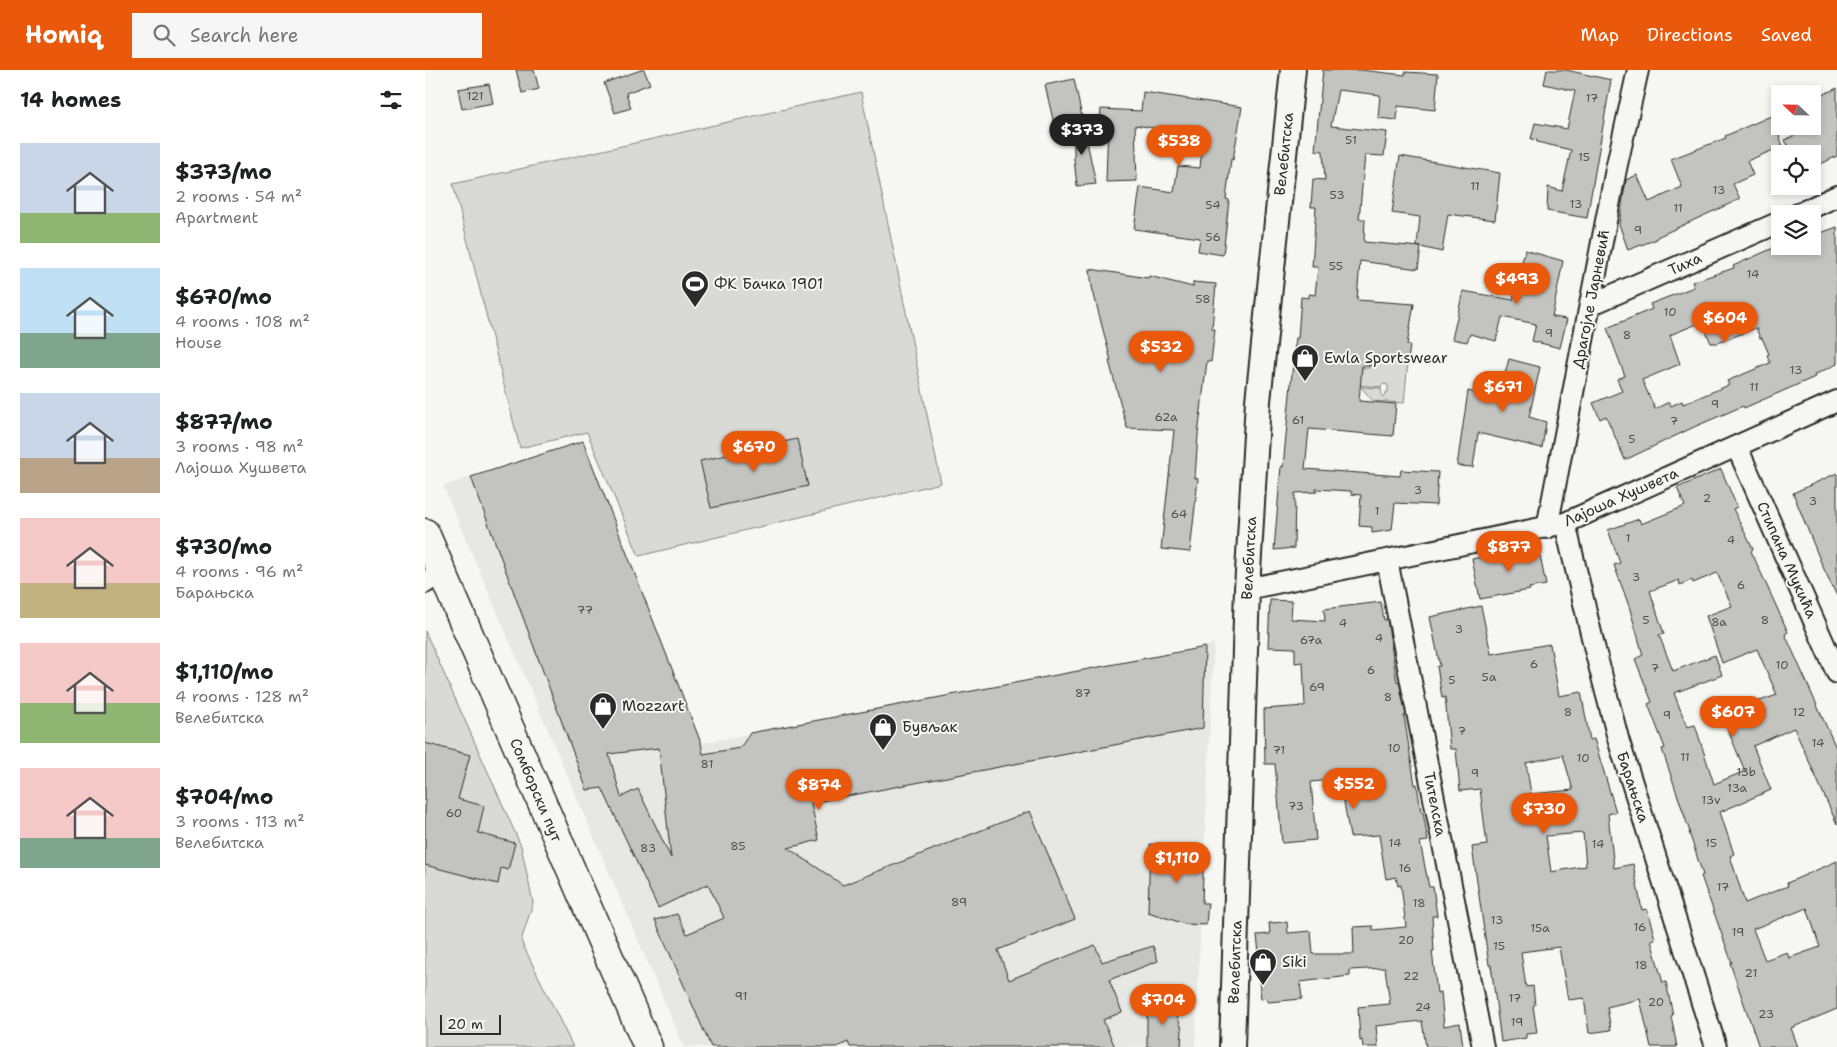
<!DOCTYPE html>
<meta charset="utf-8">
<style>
body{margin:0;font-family:"Shantell Sans",sans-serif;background:#f6f6f6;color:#202124;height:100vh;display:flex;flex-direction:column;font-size:19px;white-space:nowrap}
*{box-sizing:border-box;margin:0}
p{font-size:16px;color:#757577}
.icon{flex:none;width:28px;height:28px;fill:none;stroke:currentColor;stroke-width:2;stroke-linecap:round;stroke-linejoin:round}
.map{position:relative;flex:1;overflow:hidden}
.drawer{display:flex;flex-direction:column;background:#fff;width:425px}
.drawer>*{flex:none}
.needle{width:32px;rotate:292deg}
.tools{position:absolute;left:1346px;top:15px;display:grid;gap:10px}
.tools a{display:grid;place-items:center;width:50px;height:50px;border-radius:0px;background:#fff;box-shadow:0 2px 8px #0003;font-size:25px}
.scale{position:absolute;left:15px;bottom:12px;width:61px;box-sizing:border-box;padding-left:5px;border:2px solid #2b2b2b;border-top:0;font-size:14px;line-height:18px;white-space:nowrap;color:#2b2b2b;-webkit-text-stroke:4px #f6f6f2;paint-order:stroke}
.price{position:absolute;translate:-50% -42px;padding:0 11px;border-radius:18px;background:#ea580c;color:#fff;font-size:16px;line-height:32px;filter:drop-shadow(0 1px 2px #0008)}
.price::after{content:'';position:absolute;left:50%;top:30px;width:15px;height:11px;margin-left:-8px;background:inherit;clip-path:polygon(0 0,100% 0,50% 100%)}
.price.on{background:#222;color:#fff}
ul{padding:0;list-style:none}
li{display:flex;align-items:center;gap:15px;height:125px;padding:0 20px}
li span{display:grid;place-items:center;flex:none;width:140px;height:100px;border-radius:0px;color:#555}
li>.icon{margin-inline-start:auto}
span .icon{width:60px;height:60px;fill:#fffc;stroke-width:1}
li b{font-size:21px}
h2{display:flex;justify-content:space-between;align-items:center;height:60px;padding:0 20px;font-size:21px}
header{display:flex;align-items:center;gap:30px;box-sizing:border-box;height:70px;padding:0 25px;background:#ea580c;color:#fff}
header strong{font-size:24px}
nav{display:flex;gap:28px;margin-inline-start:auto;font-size:18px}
.search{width:350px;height:45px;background:#f6f6f6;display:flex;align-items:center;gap:12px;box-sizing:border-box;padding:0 18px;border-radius:0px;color:#757577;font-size:19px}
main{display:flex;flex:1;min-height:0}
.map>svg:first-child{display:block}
.built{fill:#e7e7e3}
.green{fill:#d9d9d5;stroke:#828280}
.building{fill:#c3c3c0;stroke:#2b2b2b;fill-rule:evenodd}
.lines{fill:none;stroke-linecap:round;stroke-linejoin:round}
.minor-casing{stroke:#2b2b2b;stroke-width:24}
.tertiary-casing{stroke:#2b2b2b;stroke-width:28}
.secondary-casing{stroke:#2b2b2b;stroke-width:31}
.minor{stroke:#f6f6f2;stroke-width:20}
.tertiary{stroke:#f6f6f2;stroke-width:24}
.secondary{stroke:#f6f6f2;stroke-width:28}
.labels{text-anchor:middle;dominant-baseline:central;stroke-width:4;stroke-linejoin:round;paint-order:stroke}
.number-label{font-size:12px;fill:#515150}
.street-label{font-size:15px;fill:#2b2b2b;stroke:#f6f6f2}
.poi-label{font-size:15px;fill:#2b2b2b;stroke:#f6f6f2;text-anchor:start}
</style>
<header>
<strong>Homiq</strong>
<div class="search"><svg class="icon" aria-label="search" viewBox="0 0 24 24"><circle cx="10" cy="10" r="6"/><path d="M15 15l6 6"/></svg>Search here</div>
<nav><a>Map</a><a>Directions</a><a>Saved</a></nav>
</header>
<main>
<section class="drawer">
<h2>14 homes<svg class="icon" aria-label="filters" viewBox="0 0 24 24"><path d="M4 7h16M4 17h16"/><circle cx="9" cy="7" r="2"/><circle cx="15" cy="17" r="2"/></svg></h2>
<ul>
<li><span style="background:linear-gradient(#c9d6e8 70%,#8fb573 0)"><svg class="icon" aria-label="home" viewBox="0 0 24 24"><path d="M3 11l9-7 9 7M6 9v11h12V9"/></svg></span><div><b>$373/mo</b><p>2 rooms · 54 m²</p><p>Apartment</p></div></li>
<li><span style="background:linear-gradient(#bfe0f5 65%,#7fa58c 0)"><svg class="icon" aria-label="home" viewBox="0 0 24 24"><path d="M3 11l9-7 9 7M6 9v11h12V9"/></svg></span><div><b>$670/mo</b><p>4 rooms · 108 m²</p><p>House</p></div></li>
<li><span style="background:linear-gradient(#c9d6e8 65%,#b9a48a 0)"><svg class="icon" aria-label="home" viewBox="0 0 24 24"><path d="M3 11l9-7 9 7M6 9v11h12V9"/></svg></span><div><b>$877/mo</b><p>3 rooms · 98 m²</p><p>Лајоша Хушвета</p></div></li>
<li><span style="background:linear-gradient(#f6c9c9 65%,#c2b280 0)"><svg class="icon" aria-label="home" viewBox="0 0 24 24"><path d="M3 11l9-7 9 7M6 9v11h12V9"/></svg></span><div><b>$730/mo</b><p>4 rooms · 96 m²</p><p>Барањска</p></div></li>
<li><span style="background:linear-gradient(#f6c9c9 60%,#8fb573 0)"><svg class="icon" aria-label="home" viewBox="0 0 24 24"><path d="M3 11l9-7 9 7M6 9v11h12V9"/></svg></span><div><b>$1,110/mo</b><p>4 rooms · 128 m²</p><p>Велебитска</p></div></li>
<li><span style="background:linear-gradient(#f6c9c9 70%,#7fa58c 0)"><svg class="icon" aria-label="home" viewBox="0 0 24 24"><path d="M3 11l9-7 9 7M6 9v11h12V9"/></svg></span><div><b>$704/mo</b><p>3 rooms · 113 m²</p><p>Велебитска</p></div></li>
</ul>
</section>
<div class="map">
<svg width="1412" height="977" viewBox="0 0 1412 977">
<rect width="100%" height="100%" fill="#f6f6f2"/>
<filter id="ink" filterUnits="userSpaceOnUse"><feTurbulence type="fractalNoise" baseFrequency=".02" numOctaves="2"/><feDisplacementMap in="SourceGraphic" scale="10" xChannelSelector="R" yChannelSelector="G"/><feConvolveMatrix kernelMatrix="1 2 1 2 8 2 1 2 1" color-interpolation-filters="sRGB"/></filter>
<g filter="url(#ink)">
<!-- built -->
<path class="built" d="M158,371L276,673L721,588L780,577L789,573L770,977H259L18,416Z"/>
<!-- green -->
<path class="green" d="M436,22L516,413L214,486L162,362L95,378L28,114Z
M945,288L983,291L979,333L948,331L936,317L956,318L957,326L960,327L961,322H963V315L957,314L956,317L920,314L936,298H944Z
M0,561L96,776L108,833L96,871L148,977H0Z"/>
<!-- building -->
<path class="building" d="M91,0H109L114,19L97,23Z
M216,0H219L225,14L201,23L206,38L190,43L179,13Z
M898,0H935L980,5V2L1013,4L1010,40L973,36L972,50L953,48L955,25L913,20L906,56L962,62L959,86L940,85L934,149H940L939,172L996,177L992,176L995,147L967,143L975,86L1075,103L1070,150L1023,144L1017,182L996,177L993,199L935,191L932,230L989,234L982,275H985L983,291L945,288V296H937L934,331L971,334L968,366L884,359L880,399L975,406L976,400L1013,402L1011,435L970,433L967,460L947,463V457L934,456L936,425L926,424V421L891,419L892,422L870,423L869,478L849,480L856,396L858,397L869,282L871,268H873L876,227L884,228V224L890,225L893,197H887L891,137H886L888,109L900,110L898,81L890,80Z
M1122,0H1141L1186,10L1162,148L1122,141L1123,117L1137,121L1146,80L1112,72V70L1106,69L1110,53L1142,59L1150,21L1119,14Z
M649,9L657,47L629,54L620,15Z
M64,14L68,33L37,39L33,19Z
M1412,18V86L1388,98V84H1367L1360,70L1393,54L1388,43V29Z
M718,22L817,37L808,90L806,89L801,129L804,130L798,185L773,181L775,168L709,159L715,117L749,122L753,96L775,98L778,66L710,55L712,111L681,112L683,51L675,50L676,39L716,41Z
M1346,46L1358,76L1322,91L1328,105L1308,114L1315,129L1232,167V169L1203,180L1194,154L1201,110L1212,105L1224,132L1257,117L1246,89L1301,68L1300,66Z
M657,48L671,114L652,116L649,89V49Z
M1412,157V294L1389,305L1390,307L1319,338L1318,336L1269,357L1200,390L1181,346L1175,349L1168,333L1197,321L1192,309L1200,306L1182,258L1227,239L1225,234L1269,217L1267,212L1309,198L1308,196L1353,176H1394L1390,165ZM1277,252L1286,273H1293L1331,258L1335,268H1337L1344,284L1342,285L1345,293L1302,311L1304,315L1258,334L1257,331L1246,336L1244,332L1230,339L1217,310L1255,294L1245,265Z
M1100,180L1138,191L1127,247L1142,249L1135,278L1107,271L1111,254L1077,247L1071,271L1045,264L1042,272L1027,269L1038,221L1088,230Z
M665,199L723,208L724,206L768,217V212L791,214L787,259H790L786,292L782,291L773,365L770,408L773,409L765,482L736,479L749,360L702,358L684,291H686L667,217Z
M1084,289L1115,297L1104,347L1121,352L1117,378L1053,363L1048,397L1032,396L1043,321L1073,329Z
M372,369L383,416L286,438L275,391Z
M158,371L276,673L278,684L315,678L325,663L780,577L778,658L386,733L394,770L363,778L418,815L605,741L650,849L573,880L584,910L670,875L677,892L728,876L733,891L684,910L697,942L678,950L690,977H425L423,972L412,977H286L230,850L252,844L262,864L299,848L283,814L233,838L177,718L162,720L46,407ZM234,678L246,788L213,719L196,727L184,684Z
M1296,399L1312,437L1308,439L1328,479L1326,481L1363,562L1360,564L1412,680V754L1369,658L1328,676L1346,720L1295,742L1309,784L1305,786L1320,833L1363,816L1362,813L1412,791V939L1366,958L1373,977H1334L1305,893H1307L1276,806L1278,805L1264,762H1265L1237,679L1240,678L1223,634L1227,632L1210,589L1218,585L1204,536L1189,495L1195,493L1183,460L1214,449L1216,454L1260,436L1252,418ZM1292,503L1307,536L1281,546L1297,593L1332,579L1352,625L1300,643L1301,645L1297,646L1320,701L1289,714L1270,655L1262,657L1249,623L1297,605L1290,585L1248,601L1234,565L1239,564L1225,521L1254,510L1255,515L1267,510L1268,513ZM1382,838L1395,877L1364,888L1362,882L1340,890L1328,859Z
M1412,403V526L1397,495L1368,423Z
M1113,476L1121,515L1104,518L1105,520L1055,529L1047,489Z
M845,530L867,531L866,549L900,551L899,539L956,532L959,550L962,549L972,612L974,611L981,645L979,646L990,715L992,714L996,742H998L1003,771L995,772L1004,817H1008L1012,846H1007L1009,881H1007L1012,923L1016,922L1019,956L1035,953L1038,977H1001L997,951L951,956L953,977H938L937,970L935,971L933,937L965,934L960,898L925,900V906L875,912L877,929L843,932L842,928L836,929L833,902H836L832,865L845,864L844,853L862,852L863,863L886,861L888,884H929L928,857L948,856V860L981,857L976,815L973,816L971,807L961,809L954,765L925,767L915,709L886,712L891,770L857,773L850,694H840L839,639L880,636L878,592L870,593V578L843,577Z
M1056,536L1066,584L1125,574L1134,626L1156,622L1165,670L1169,669L1191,742L1183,744L1189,798L1208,794L1217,840L1222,839L1230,869L1226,870L1238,913L1241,912L1248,945L1246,946L1252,977H1226L1215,929L1182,937L1186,960L1164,963L1159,928L1143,930L1134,877L1096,882L1101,917L1108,916L1110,935L1108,936L1112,963L1101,964V968L1076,972L1066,895H1064L1047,777L1062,775L1055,719L1035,721L1031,679H1025L1020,627L1017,628L1012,596H1015L1005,547ZM1138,685L1148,720L1106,724L1101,693ZM1158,763L1161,796L1126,802L1121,766Z
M0,673L45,685L33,729L59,736L53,763L90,773L83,800L76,798L73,814L0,795Z
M725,774L779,778L777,833H783L781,855L760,854L723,842Z
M747,932L757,959L756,977H722V935Z"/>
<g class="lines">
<!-- minor casing -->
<g class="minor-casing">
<path id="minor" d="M1373,144L1412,126
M1165,235L1355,152
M1312,377L1412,603
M1140,453L1170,580L1194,672L1291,977
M1122,458L1191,99L1213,0
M962,490L1058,977
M0,513L16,501
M822,519L1140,453L1412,331"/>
</g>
<!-- tertiary casing -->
<g class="tertiary-casing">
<path id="tertiary" d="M807,977L822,519L833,331L868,0"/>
</g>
<!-- secondary casing -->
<g class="secondary-casing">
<path id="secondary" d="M0,463L223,977"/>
</g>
<!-- minor -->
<use href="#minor" class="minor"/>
<!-- tertiary -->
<use href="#tertiary" class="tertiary"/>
<!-- secondary -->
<use href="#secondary" class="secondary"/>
</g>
</g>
<!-- icons -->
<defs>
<g id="stadium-pin" transform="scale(1.4375)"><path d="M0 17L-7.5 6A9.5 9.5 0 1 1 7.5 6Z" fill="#2b2b2b" stroke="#f6f6f2"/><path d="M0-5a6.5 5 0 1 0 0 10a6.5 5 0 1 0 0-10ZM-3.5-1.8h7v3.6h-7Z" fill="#fff"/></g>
<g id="shop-pin" transform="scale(1.4375)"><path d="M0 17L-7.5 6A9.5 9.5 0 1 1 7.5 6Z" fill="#2b2b2b" stroke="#f6f6f2"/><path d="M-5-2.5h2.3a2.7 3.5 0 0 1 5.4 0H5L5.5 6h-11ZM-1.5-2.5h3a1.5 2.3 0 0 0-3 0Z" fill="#fff"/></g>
</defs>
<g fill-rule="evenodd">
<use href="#stadium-pin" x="270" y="214"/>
<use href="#shop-pin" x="880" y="288"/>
<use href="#shop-pin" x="178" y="636"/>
<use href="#shop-pin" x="458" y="657"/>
<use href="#shop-pin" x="838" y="892"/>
</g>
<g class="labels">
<!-- number labels -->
<g class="number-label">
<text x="50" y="26">121</text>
<text x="1167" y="28">17</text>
<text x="926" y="70">51</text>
<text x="1159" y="87">15</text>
<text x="1050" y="116">11</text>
<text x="1294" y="120">13</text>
<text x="912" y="125">53</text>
<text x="1151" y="134">13</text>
<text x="788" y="135">54</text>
<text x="1253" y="138">11</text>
<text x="1213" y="160">9</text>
<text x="788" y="167">56</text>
<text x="911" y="196">55</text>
<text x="1328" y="204">14</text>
<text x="778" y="229">58</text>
<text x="1245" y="242">10</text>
<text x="1124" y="263">9</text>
<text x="1202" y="265">8</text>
<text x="1371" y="300">13</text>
<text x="1329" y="317">11</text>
<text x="1290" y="334">9</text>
<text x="741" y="347">62a</text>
<text x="873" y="350">61</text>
<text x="1249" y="351">7</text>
<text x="1207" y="369">5</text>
<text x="993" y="420">3</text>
<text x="1282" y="428">2</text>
<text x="1388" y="431">3</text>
<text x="952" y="441">1</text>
<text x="754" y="444">64</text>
<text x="1203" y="468">1</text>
<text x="1306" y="470">4</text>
<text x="1211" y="507">3</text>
<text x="1316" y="515">6</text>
<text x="160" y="540">77</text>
<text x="1221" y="550">5</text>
<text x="1340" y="550">8</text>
<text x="1294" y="552">8a</text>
<text x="918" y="553">4</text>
<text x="1034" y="559">3</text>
<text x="954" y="568">4</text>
<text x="886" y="570">67a</text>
<text x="1109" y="594">6</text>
<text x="1357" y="595">10</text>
<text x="1230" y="598">7</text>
<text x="946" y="600">6</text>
<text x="1064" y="607">5a</text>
<text x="1027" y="610">5</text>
<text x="892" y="617">69</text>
<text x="658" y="623">87</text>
<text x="963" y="627">8</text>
<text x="1143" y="642">8</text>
<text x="1374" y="642">12</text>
<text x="1242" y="645">9</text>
<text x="1037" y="661">7</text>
<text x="1393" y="673">14</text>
<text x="969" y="678">10</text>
<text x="854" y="680">71</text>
<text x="1260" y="687">11</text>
<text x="1158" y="688">10</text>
<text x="282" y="694">81</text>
<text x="1321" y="702">13b</text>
<text x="1050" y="703">9</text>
<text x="1312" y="718">13a</text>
<text x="1286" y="730">13v</text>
<text x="871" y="736">73</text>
<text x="29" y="743">60</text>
<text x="970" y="773">14</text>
<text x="1286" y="773">15</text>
<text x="1173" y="774">14</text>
<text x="313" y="776">85</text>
<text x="223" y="778">83</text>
<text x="980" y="798">16</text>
<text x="1298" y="817">17</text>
<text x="534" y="832">89</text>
<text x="994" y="833">18</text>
<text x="1072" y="850">13</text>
<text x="1215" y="857">16</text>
<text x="1115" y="858">15a</text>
<text x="1313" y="862">19</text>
<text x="981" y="870">20</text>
<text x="1074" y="876">15</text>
<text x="1216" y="895">18</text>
<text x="1326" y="903">21</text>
<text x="986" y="906">22</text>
<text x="316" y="926">91</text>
<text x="1090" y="928">17</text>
<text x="1231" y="932">20</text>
<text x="998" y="937">24</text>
<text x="1341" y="944">23</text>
<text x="1092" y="952">19</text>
</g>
<!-- street labels -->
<g class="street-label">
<text transform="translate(859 84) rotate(-84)">Велебитска</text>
<text transform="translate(1260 194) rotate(-24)">Тиха</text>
<text transform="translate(1166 229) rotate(-79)">Драгојле Јарневић</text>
<text transform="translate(1196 427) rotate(-24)">Лајоша Хушвета</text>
<text transform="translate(824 488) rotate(-87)">Велебитска</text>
<text transform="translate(1362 490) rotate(66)">Стипана Мукића</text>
<text transform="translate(1208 717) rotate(72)">Барањска</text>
<text transform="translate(111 720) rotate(67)">Сомборски пут</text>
<text transform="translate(1010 734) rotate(79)">Тителска</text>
<text transform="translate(810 892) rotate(-88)">Велебитска</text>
</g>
<!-- poi labels -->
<g class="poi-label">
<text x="289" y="214">ФК Бачка 1901</text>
<text x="899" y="288">Ewla Sportswear</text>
<text x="197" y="636">Mozzart</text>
<text x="477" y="657">Бувљак</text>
<text x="857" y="892">Siki</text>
</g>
</g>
</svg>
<div class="tools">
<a><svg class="needle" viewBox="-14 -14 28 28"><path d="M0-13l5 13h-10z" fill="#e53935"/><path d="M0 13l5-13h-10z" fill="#757577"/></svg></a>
<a><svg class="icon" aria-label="locate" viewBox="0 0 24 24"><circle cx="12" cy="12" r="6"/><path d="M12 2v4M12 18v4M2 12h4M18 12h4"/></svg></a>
<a><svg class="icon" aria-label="layers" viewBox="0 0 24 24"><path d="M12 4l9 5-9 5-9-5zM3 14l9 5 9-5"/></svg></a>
</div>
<div class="scale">20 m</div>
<b class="price on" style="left:657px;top:86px">$373</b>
<b class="price" style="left:754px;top:97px">$538</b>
<b class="price" style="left:1092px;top:235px">$493</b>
<b class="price" style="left:1300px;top:274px">$604</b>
<b class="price" style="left:736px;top:303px">$532</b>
<b class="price" style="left:1078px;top:343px">$671</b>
<b class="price" style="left:329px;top:403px">$670</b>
<b class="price" style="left:1084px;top:503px">$877</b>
<b class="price" style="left:1308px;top:668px">$607</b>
<b class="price" style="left:929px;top:740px">$552</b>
<b class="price" style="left:394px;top:741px">$874</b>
<b class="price" style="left:1119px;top:765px">$730</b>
<b class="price" style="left:752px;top:814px">$1,110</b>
<b class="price" style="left:738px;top:956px">$704</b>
</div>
</main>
